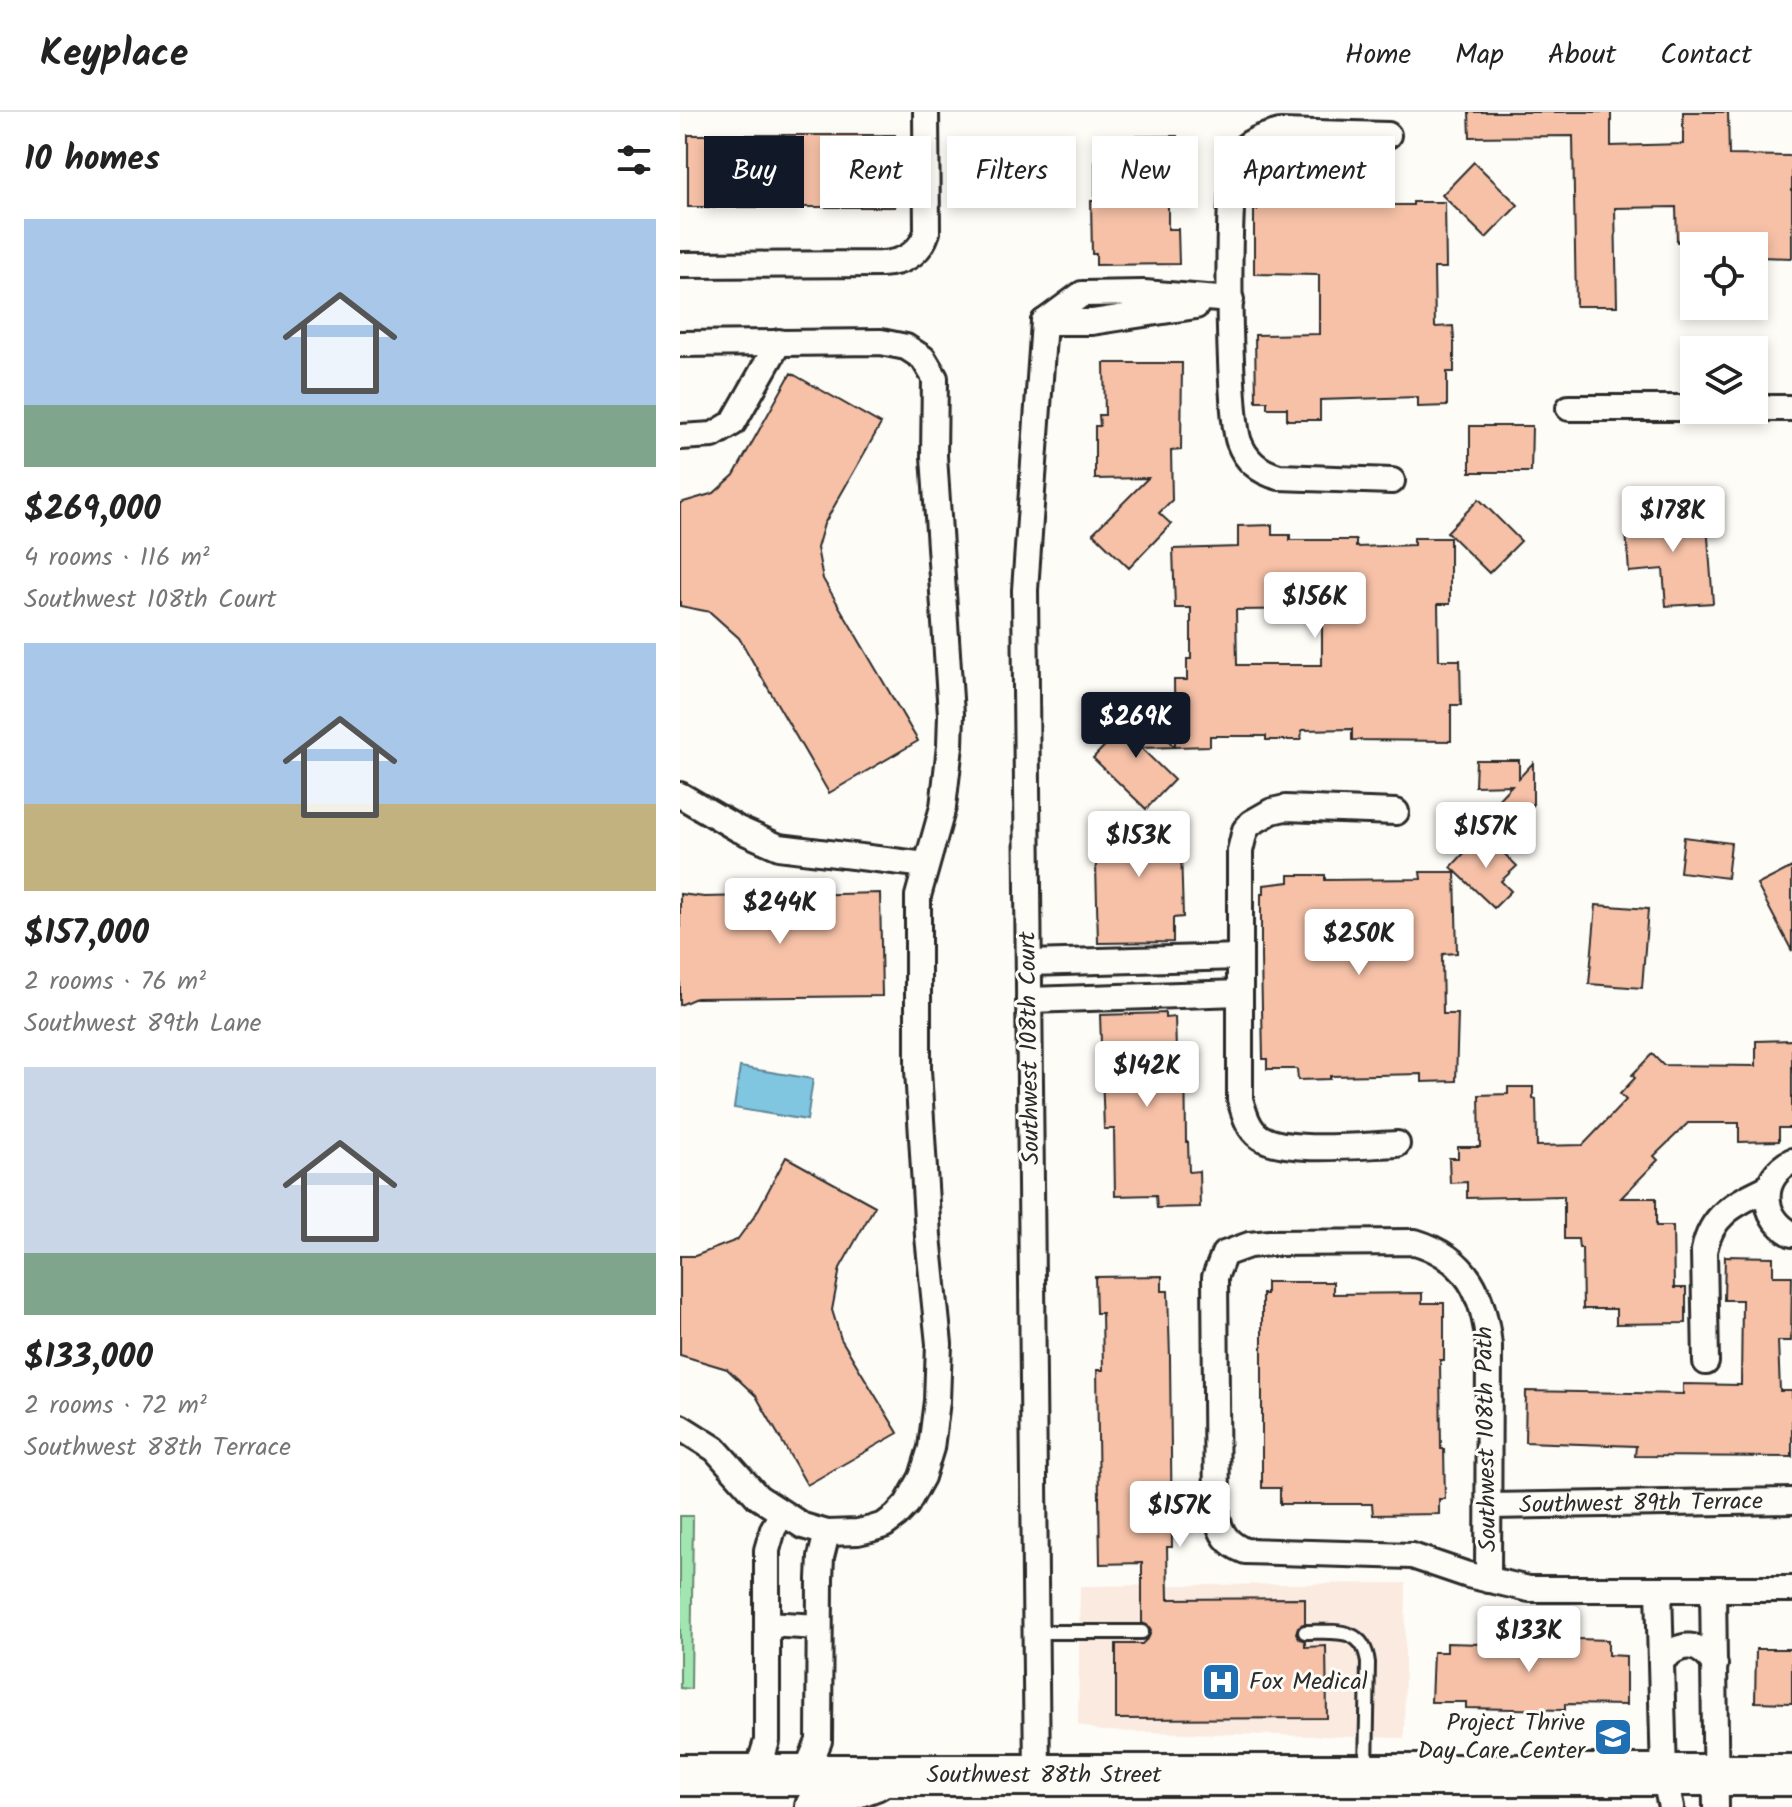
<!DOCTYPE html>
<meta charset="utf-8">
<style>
body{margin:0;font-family:Kalam,sans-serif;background:#f2f2f2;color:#222;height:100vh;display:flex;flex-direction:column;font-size:30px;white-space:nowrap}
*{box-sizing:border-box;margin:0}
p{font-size:26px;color:#767676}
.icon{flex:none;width:44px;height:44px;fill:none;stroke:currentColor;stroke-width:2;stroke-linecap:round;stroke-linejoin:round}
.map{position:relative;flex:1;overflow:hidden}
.side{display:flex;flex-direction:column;background:#fff;width:680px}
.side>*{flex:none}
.banner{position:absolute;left:24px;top:24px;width:760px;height:72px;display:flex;gap:16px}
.buttons{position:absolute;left:1000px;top:120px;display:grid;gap:16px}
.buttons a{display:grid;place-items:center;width:88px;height:88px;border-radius:0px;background:#fff;box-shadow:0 4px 12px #0003;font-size:40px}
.price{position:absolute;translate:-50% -68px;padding:0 18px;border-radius:8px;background:#fff;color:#222;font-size:26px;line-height:52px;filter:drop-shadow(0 2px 4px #0008)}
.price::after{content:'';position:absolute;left:50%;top:48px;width:24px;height:18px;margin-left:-12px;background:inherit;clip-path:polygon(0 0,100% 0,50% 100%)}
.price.selected{background:#111827;color:#fff}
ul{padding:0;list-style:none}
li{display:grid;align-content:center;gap:16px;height:424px;padding:0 24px}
li span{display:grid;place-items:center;height:248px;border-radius:0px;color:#555}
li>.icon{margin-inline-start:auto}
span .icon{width:144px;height:144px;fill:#fffc;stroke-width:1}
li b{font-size:34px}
h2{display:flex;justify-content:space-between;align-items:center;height:96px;padding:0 24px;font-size:34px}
.pill{padding:0 28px;border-radius:0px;background:#fff;box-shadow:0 4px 12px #0003;font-size:28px;line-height:72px}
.pill.selected{background:#111827;color:#fff}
header{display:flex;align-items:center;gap:48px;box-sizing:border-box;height:112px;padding:0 40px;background:#fff;border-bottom:2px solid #e0e0e0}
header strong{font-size:38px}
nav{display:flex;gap:44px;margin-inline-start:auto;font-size:28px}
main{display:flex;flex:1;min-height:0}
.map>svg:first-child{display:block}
.built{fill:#fbeadf}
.green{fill:#a1e5b1;stroke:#66886e;stroke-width:2}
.water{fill:#80c6e1;stroke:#5e8898;stroke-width:2}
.building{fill:#f6c1a7;stroke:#2b2b2b;stroke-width:2;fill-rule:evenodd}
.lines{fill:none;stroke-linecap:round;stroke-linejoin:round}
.lane-casing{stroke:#2b2b2b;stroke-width:18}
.street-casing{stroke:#2b2b2b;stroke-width:30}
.primary-casing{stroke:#2b2b2b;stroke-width:46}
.lane{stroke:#fdfcf7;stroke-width:12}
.street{stroke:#fdfcf7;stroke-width:24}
.primary{stroke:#fdfcf7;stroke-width:40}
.labels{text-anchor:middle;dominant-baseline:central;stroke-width:6;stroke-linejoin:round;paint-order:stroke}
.street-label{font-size:24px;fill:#2b2b2b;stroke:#fdfcf7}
.poi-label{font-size:24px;fill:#2b2b2b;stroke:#fdfcf7;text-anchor:start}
</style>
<header>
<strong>Keyplace</strong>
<nav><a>Home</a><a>Map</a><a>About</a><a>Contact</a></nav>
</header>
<main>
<section class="side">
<h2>10 homes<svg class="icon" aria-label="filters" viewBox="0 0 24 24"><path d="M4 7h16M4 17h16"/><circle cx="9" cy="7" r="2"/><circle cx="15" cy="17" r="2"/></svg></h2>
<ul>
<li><span style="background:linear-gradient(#a9c7e8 75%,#7fa58c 0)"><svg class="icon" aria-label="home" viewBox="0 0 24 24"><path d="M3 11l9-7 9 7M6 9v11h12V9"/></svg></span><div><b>$269,000</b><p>4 rooms · 116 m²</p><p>Southwest 108th Court</p></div></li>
<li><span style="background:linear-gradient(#a9c7e8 65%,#c2b280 0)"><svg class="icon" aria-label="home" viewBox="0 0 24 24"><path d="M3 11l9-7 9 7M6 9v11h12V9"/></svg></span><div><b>$157,000</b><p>2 rooms · 76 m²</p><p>Southwest 89th Lane</p></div></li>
<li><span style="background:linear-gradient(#c9d6e8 75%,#7fa58c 0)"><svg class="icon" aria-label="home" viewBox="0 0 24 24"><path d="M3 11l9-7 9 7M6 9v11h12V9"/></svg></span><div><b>$133,000</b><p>2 rooms · 72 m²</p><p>Southwest 88th Terrace</p></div></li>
</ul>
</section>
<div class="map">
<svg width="1112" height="1695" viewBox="0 0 1112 1695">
<rect width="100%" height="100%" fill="#fdfcf7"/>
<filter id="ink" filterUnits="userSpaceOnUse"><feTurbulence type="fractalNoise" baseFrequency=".0125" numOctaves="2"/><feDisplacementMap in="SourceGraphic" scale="16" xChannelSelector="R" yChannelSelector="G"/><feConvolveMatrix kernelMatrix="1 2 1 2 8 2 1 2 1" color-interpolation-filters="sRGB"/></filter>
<g filter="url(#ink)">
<!-- built -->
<path class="built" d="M726,1471L724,1626L420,1619L398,1612L400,1474Z"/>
<!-- green -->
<path class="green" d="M0,1404H13L11,1577L0,1576Z"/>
<!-- water -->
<path class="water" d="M60,955L133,967L127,1008L54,996Z"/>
<!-- building -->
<path class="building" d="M789,0H931V34L1003,32V0H1048L1049,43L1112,44V146L1080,145L1081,128L997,130L996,95L935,96L937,194H896L893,24L790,25Z
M8,23H215V95H8Z
M497,24L498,59L488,63V117H498L499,152L416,153V142H412L411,89H415V25Z
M794,50L838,93L806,126L762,83Z
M605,79H636V93H733V90H765L766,156H754L755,215L773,214L774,228V260H767V294L738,295V285L640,288V308H607V296H587V289H576L575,223L639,222V163L574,162V98H577V91H586V86L605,87Z
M424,251H502L501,338L491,339L492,388L479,401L491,412L449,456L413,421L468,366L415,367V314H420L419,303H425Z
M111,261L201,312L144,412L137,436L143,467L238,629L149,681L59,526L30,500L0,494V391L34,381L54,363Z
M790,314H852L851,360H790Z
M799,387L841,429L809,461L767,420Z
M1026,399L1033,491L986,494L983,457L949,460L945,405Z
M592,413V423H610V428H676V435L734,433V426H770V492H758L759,548H780L781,593H771V629L672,628V617L622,618L621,628H586V624H530V634L495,635L494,568H507V547H511V496H495L493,437L558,435V414ZM642,497V553H557L556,498Z
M458,599L495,635L461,636L494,668L466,697L413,646Z
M796,648H839V666L853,651V694H812L832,673L795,674Z
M434,704H500L503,805L493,806V830L418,831L415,713L434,712Z
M803,721L837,754L821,769L831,779L814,796L771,755Z
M1004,725L1051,731L1047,766L1000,760Z
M1112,755V839L1077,773Z
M740,760H775L777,841L763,842L762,845L763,902H778L776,969L742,970V962L650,964V967L618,968L617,957H587V947H583L581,845V782H584V773L609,770V763H645V768L741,767Z
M200,781L202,884L16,886L0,893V782L24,785Z
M916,793L968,797L962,876L909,872Z
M485,901V906L495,905L496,938H505L506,1030H508L509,1060L519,1059L520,1095L477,1096L476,1083L435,1084L434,1017H424L420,903Z
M1112,928V1016H1099V1029L1059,1030V1011H1008L974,1044L978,1048L941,1086H976V1114H993L994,1176H1006V1211L936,1212V1197H903L902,1136H899L898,1127H884V1084L787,1086V1070L770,1071L769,1046H778V1035H800L799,983L828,982V975H853V986L856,987L857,1034L903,1033L946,988L940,982L955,966L952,963L972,942L983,953L1076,954V929Z
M106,1045L195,1094L160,1156L152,1198L161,1227L218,1321L127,1373L76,1284L47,1257L0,1243V1144H15L57,1128L76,1102Z
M1045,1144L1093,1145V1164H1112L1111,1229H1098L1100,1279H1112V1345L955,1344L956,1334L845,1330L846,1279L1003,1282V1272L1061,1273L1062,1188H1044Z
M482,1164V1179H488L490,1246L492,1435H487L488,1487L625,1486V1511L618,1515L616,1521L620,1527L625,1529V1535L646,1534L647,1606L436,1607V1532H462L469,1525L471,1519L467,1513L462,1511V1451L420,1452L417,1258H423L422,1201H416L415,1165Z
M586,1170H653V1182L742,1181V1191H764V1248H760L761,1337H764L765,1387H759V1402L693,1403L692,1392H600V1376H582V1182H586Z
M804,1524L928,1528V1543L946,1544V1593L885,1592V1598L786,1596V1590H751L753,1540H767V1531L803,1532Z
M1076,1537H1112V1591L1075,1590Z"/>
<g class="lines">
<!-- lane casing -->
<g class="lane-casing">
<path id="lane" d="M358,1520H462
M625,1520C654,1520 684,1514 688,1551L686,1658"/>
</g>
<!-- street casing -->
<g class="street-casing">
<g id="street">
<path d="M708,23L600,20C585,24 566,29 558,43C545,69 548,301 559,330C566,349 580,360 599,365L712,369"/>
<path d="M0,153L201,152C223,151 240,142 247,120L246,0"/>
<path d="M364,210L402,182L464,181L551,188"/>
<path d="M364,210H412L516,194"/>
<path d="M0,232L201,230L226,235L243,246L255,266L254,344L271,602L270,634L263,695L238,784V958L248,1124L259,1232L257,1289L251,1336L242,1365L227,1392L216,1404L204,1413L191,1417L178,1420L147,1421L123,1414L78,1385L35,1337L0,1315"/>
<path d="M889,296H1014"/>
<path d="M1074,296H1112"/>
<path d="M0,325L33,323L53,311L99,230"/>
<path d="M0,683L58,717L99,735L246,753"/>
<path d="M716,700L605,696L592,699L571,711L565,718L560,739V987C564,1001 568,1017 580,1025C605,1042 685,1033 717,1032"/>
<path d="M349,851L560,845"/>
<path d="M349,888L560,881"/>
<path d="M1112,1049C1079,1066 1080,1105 1112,1122"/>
<path d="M1026,1250L1024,1139C1031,1102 1056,1091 1087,1076"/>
<path id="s1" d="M809,1394L1112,1389"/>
<path d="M808,1468L809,1234C804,1183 788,1146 735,1130L590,1131L569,1133L544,1142L535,1165L537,1403C540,1422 548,1432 565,1439L732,1444L788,1463L849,1477H1112"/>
<path d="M979,1477L984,1663L991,1695"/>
<path d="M1033,1477L1036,1695"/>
<path d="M87,1512L139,1515"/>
<path d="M981,1549C1001,1529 1019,1529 1035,1553"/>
<path d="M125,1662L139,1629L140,1467L141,1445L147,1421"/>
<path d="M68,1663L81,1648L87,1629V1438L93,1417L102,1402"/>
<path d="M357,1664L345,478L364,210"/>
</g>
</g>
<!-- primary casing -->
<g class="primary-casing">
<g id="primary">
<path id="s2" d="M0,1663H1112"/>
<path d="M136,1695L152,1684L195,1668"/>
</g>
</g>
<!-- lane -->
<use href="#lane" class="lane"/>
<!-- street -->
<use href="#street" class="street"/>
<!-- primary -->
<use href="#primary" class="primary"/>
</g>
</g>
<!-- icons -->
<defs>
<g id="hospital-square" transform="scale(2)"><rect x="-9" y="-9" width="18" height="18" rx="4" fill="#1f6fb2" stroke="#fdfcf7"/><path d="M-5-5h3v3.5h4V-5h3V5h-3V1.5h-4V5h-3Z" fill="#fff"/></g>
<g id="school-square" transform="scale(2)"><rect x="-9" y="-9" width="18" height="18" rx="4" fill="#1f6fb2" stroke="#fdfcf7"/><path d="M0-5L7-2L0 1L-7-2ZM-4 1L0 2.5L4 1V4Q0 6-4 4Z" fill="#fff"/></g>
</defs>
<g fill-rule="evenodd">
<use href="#hospital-square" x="541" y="1570"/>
<use href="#school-square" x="933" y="1625"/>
</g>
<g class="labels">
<!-- street labels -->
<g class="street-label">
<text transform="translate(350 936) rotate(-91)">Southwest 108th Court</text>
<text transform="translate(807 1327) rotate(-91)">Southwest 108th Path</text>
<text stroke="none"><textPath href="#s1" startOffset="152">Southwest 89th Terrace</textPath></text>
<text stroke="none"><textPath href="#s2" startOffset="364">Southwest 88th Street</textPath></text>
</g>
<!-- poi labels -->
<g class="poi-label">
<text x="569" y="1570">Fox Medical</text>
<text x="905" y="1611" text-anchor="end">Project Thrive<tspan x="905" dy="28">Day Care Center</tspan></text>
</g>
</g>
</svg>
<div class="buttons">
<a><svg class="icon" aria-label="locate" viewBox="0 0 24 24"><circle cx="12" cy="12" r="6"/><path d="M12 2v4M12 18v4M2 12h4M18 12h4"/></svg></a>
<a><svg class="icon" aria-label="layers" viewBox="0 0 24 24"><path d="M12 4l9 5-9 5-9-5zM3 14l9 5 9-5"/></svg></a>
</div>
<b class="price" style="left:993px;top:442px">$178K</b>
<b class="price" style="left:635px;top:528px">$156K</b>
<b class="price selected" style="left:456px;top:648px">$269K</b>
<b class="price" style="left:806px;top:758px">$157K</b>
<b class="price" style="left:459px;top:767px">$153K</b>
<b class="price" style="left:100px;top:834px">$244K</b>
<b class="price" style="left:679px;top:865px">$250K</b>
<b class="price" style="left:467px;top:997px">$142K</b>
<b class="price" style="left:500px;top:1437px">$157K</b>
<b class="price" style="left:849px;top:1562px">$133K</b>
<div class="banner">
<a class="pill selected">Buy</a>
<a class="pill">Rent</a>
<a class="pill">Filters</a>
<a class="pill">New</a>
<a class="pill">Apartment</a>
</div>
</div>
</main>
